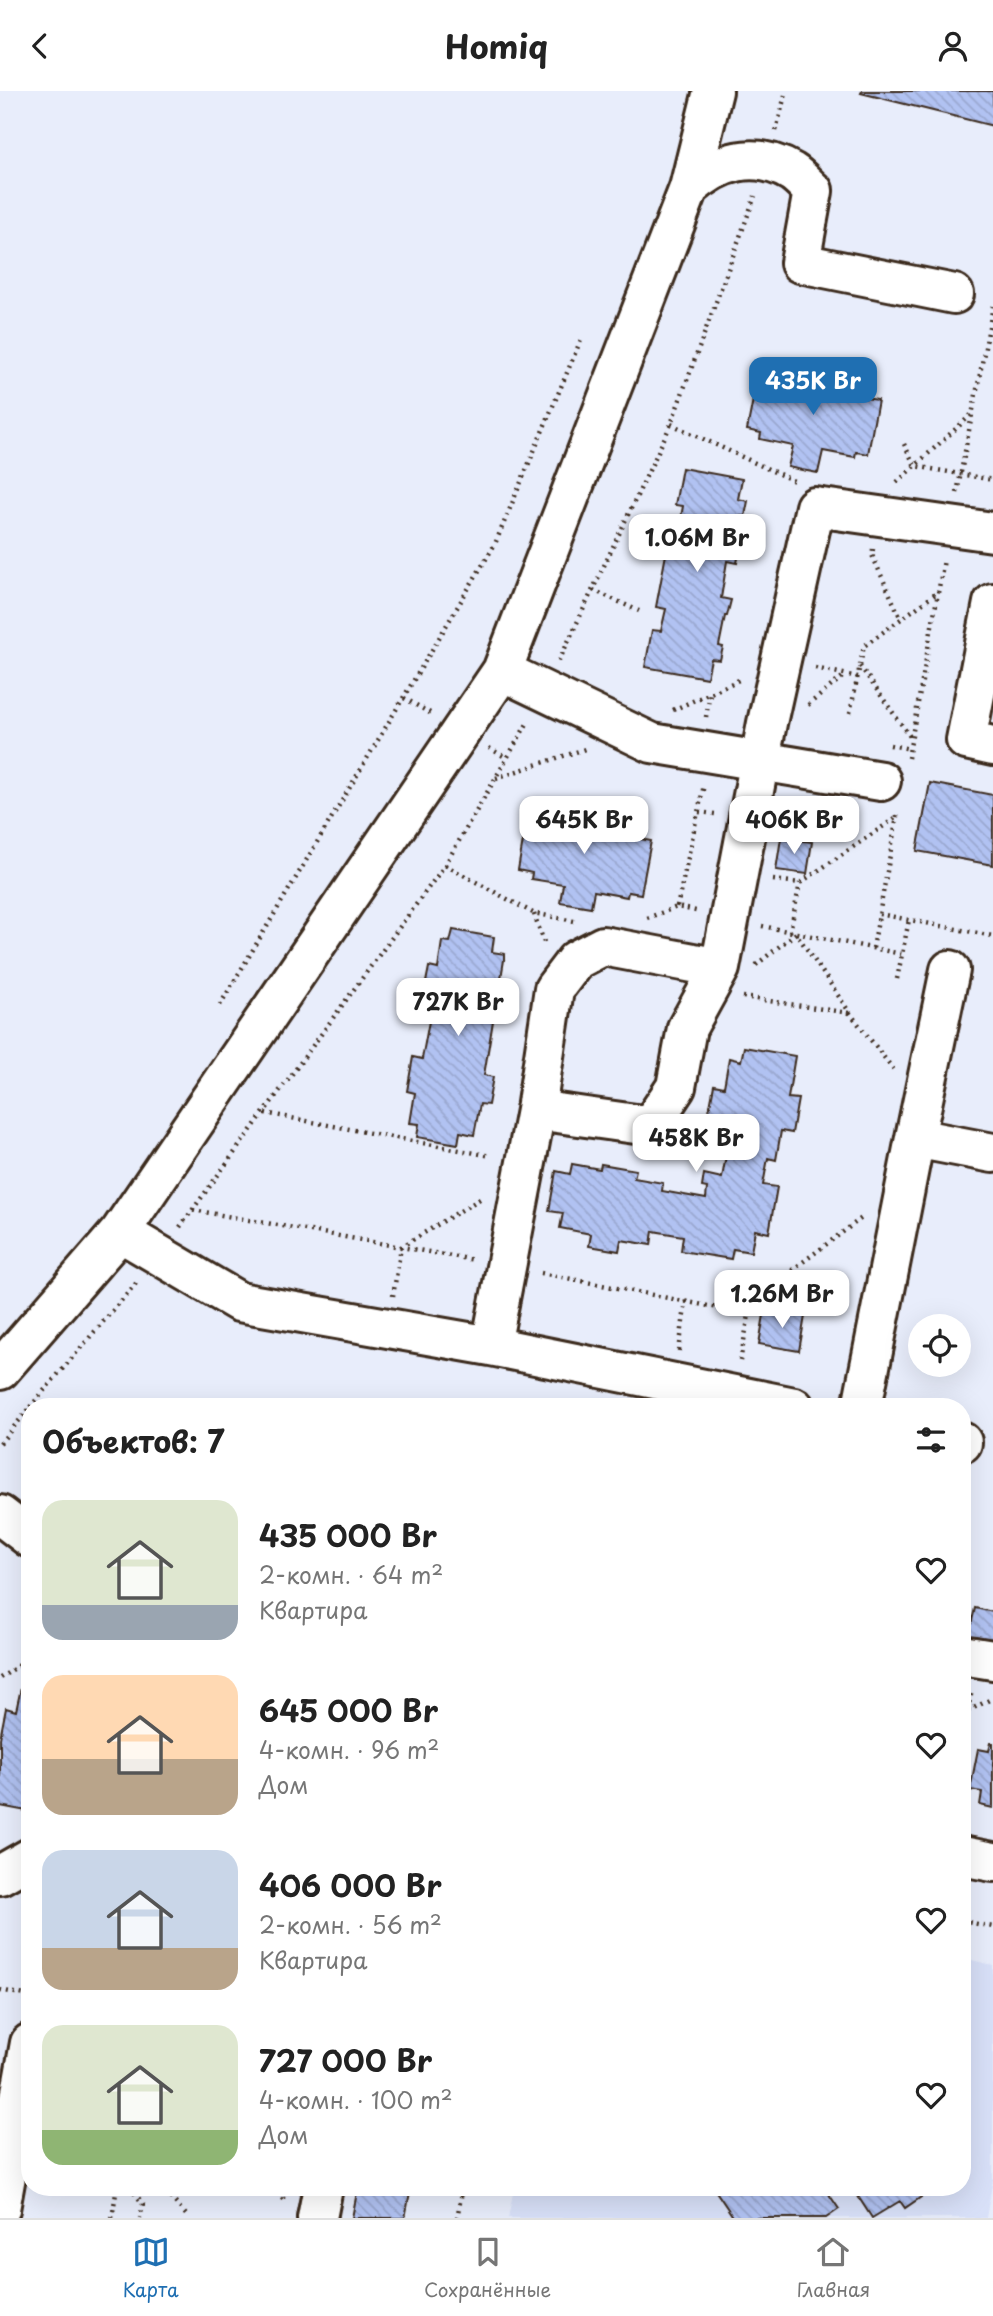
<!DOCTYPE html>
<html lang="ru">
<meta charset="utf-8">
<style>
body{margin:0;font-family:"Playpen Sans",sans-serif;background:#f2f2f2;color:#222;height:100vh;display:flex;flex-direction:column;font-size:26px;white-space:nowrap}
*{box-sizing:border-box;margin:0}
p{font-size:23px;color:#767676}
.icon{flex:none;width:38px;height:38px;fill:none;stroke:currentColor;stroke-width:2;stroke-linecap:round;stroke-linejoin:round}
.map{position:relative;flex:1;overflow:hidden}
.details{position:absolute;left:21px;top:1307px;width:950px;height:798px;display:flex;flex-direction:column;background:#fff;border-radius:28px;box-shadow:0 7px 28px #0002}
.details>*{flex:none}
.controls{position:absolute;left:908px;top:1223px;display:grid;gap:14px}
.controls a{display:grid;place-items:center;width:63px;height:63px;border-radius:50%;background:#fff;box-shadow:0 7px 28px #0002;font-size:35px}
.price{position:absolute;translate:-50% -60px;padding:0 16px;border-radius:14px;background:#fff;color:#222;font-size:23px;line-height:46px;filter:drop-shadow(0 2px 4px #0008)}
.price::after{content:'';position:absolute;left:50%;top:42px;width:21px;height:16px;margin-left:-10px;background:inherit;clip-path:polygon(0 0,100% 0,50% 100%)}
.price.on{background:#1f6fb2;color:#fff}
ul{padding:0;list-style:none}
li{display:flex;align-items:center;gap:21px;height:175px;padding:0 21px}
li span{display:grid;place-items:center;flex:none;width:196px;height:140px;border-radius:21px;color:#555}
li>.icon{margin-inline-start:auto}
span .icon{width:84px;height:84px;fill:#fffc;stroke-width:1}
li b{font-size:30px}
h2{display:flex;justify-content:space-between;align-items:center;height:84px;padding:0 21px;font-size:30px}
header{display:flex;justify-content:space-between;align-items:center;height:91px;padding:0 21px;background:#fff;font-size:32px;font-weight:700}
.tab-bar{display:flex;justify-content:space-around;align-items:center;height:98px;border-top:2px solid #e0e0e0;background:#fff;font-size:19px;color:#767676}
.tab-bar a{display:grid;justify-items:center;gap:4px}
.tab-bar .on{color:#1f6fb2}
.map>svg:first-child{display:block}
.built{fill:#d8e0f8}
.building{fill:url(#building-back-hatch);stroke:#3b2a1e;stroke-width:2}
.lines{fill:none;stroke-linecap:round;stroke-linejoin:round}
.minor-casing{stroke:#3b2a1e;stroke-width:44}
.path{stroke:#3b2a1e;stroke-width:4.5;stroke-dasharray:2 5;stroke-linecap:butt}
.minor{stroke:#fff;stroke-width:38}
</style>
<header><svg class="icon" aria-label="back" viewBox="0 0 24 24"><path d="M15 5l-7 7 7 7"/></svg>Homiq<svg class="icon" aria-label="person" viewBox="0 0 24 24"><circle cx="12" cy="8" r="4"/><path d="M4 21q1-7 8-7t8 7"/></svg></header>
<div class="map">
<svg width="993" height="2127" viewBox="0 0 993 2127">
<defs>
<pattern id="building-back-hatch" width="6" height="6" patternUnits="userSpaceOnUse" patternTransform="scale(1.75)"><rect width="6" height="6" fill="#b1c2f2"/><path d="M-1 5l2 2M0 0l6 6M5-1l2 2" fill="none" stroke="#99a7cf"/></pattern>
</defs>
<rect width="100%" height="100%" fill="#e8edfb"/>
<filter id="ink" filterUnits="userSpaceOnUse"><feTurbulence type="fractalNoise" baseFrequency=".0143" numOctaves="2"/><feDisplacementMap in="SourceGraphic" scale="14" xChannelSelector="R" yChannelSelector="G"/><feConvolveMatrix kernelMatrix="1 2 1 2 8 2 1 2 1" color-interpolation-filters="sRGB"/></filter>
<g filter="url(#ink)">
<!-- built -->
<path class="built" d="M963,1867L993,1874V2089L986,2127H508L514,2097L962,2096Z"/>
<!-- building -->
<path class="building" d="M862,0H993V35L861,2Z
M802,279L838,286L836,295L866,301L865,307L878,309L868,363L856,361L855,366L823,360L818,382L802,379L788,376L793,355L760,348L761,342L747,339L757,288L770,291L772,283L800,288Z
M682,377L742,388L738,408L748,410L745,425H741L736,457H740L737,472L727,470L721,507L731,509L727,525H725L719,555L723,556L720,569L711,568L707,587L645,576L652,539L661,540L666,518L656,516L670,442L678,443L683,415L675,414Z
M930,692L993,704V774L917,760Z
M574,719L610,725L609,734L636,739L635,747L651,750L641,803L628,801L627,806L594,800L591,816L560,811L563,793L531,788L532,782L518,779L527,727L542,730L544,722L573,727Z
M781,747L812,751L807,783L776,779Z
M453,839L494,846L492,861L505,863L500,893L510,894L504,926L494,924L484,984L493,986L488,1014L480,1013L474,1044L460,1041L458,1053L417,1046L419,1033L410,1032L415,1002L407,1000L413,966L422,968L432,914L422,912L429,876L438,878L442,850L450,851Z
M744,956L795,965L788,1007L798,1008L792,1042L781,1040L776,1069L768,1067L763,1094L777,1096L769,1142L755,1139L751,1161L733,1158L731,1168L681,1160L683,1145L653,1140L651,1154L621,1149L619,1160L589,1155L591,1143L560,1137L563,1122L549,1120L556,1080L570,1083L572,1073L600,1078L601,1073L636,1079L634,1087L663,1092L662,1100L706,1108L707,1097L702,1096L704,1083L722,1087L727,1059L713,1056L718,1026L708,1025L714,994L724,996L729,967L741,970Z
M765,1218L805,1225L799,1260L759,1253Z
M975,1517L993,1521V1557L967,1551Z
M21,1597L30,1599V1706L27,1720L0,1715V1647L6,1617L16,1620Z
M991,1652H993V1717L980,1714L982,1701L970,1699L978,1658L989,1660Z
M358,2096H411L405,2127H352Z
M713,2096H824L839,2118L826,2127H734Z
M852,2096H923L927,2102L905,2117L900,2110L872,2127Z"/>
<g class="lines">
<!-- minor casing -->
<g class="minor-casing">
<path id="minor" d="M689,97C719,70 754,59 792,81C800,86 806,94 813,100L800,172L954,203
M993,512L966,649L993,655
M502,580L652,652L881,690
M536,1019L554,898L576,869L603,855L720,877
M915,1047L950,879
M120,1141L239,1211L491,1255L794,1316
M491,1255L536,1019L650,1035L676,996L687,937L720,877L767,632L815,416L993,441
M0,1279L120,1141L502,580L689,97L713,0
M862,1316L915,1047L993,1062
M962,1351V1352
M0,1424L30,1447
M962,1564L993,1569
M962,1765L993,1771
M0,1784L30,1767
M0,2118L30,1952
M317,2127L323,2096"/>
</g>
<!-- path -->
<path class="path" d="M776,40L786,0
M671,333L794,390
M904,353L915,375L993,389
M897,391L971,324
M957,402L993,215
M873,458L872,464L901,528
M593,499L639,520
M559,570L671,333L755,105
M860,575L911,647
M815,577L858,586
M404,607L430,622
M808,614L845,584
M673,619L741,588
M850,622L864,555L938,501
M706,626L710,602
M890,654L910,658
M489,657L507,667
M908,667L944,469
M496,687L585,658
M699,721L715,723
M445,774L533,822L574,830
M773,789L800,792L897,726
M677,816L704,694
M534,823L545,854
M879,823L993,845
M647,827L677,816L696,820
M762,835L902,863
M790,841L800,792
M873,857L898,720
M756,874L796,842L850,922L893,978
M897,888L909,829
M743,906L849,922
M220,914L495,453L582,246
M265,1022L491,1065
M193,1119L474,1169
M180,1136L445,774L528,631
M541,1182L749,1223
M393,1205L401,1156L483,1106
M679,1260L686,1209
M740,1270L752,1209L863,1126
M30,1316L138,1190
M0,1352L30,1317
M0,1587L30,1567
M962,1623L993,1607
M962,1646L972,1599
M962,1830L993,1836
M0,1899L30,1905
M130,2096L143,2113L140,2127
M161,2096L189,2127
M274,2096L286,2111
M112,2127L117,2096
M457,2127L463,2096"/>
<!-- minor -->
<use href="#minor" class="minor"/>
</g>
</g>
</svg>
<div class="controls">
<a><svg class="icon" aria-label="locate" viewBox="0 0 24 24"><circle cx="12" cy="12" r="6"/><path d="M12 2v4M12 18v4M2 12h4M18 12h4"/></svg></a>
</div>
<b class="price on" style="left:813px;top:326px">435K Br</b>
<b class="price" style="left:697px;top:483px">1.06M Br</b>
<b class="price" style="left:584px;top:765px">645K Br</b>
<b class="price" style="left:794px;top:765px">406K Br</b>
<b class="price" style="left:458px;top:947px">727K Br</b>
<b class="price" style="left:696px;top:1083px">458K Br</b>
<b class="price" style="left:782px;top:1239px">1.26M Br</b>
<section class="details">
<h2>Объектов: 7<svg class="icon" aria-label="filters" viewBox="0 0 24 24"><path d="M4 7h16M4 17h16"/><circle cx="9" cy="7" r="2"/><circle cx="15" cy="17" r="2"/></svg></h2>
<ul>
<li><span style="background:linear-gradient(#dfe7d0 75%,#9aa5b1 0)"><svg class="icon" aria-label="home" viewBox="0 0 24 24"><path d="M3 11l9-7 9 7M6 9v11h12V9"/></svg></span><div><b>435 000 Br</b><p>2-комн. · 64 m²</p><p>Квартира</p></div><svg class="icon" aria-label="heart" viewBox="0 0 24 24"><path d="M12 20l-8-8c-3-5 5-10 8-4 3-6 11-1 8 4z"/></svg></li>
<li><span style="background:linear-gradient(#ffd9b3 60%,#b9a48a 0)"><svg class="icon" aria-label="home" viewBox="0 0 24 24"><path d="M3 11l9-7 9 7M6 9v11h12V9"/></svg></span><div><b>645 000 Br</b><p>4-комн. · 96 m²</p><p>Дом</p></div><svg class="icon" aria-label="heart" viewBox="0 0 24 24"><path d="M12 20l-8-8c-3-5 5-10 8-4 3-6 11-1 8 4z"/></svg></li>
<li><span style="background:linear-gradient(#c9d6e8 70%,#b9a48a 0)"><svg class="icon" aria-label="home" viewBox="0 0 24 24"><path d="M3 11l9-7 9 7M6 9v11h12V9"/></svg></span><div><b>406 000 Br</b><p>2-комн. · 56 m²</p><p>Квартира</p></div><svg class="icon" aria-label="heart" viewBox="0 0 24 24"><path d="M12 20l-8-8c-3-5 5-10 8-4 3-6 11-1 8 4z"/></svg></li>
<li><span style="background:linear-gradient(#dfe7d0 75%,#8fb573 0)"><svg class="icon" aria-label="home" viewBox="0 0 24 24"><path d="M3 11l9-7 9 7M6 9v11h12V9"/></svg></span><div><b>727 000 Br</b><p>4-комн. · 100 m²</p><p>Дом</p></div><svg class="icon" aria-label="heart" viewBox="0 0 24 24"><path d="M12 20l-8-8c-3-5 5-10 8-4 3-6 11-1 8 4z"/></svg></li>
</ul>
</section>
</div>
<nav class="tab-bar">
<a class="on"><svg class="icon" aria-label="map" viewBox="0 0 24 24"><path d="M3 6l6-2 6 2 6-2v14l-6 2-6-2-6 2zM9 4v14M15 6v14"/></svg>Карта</a>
<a><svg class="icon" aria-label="saved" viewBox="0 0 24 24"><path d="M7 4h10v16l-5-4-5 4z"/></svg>Сохранённые</a>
<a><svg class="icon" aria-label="home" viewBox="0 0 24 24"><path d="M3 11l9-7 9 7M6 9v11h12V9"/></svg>Главная</a>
</nav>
